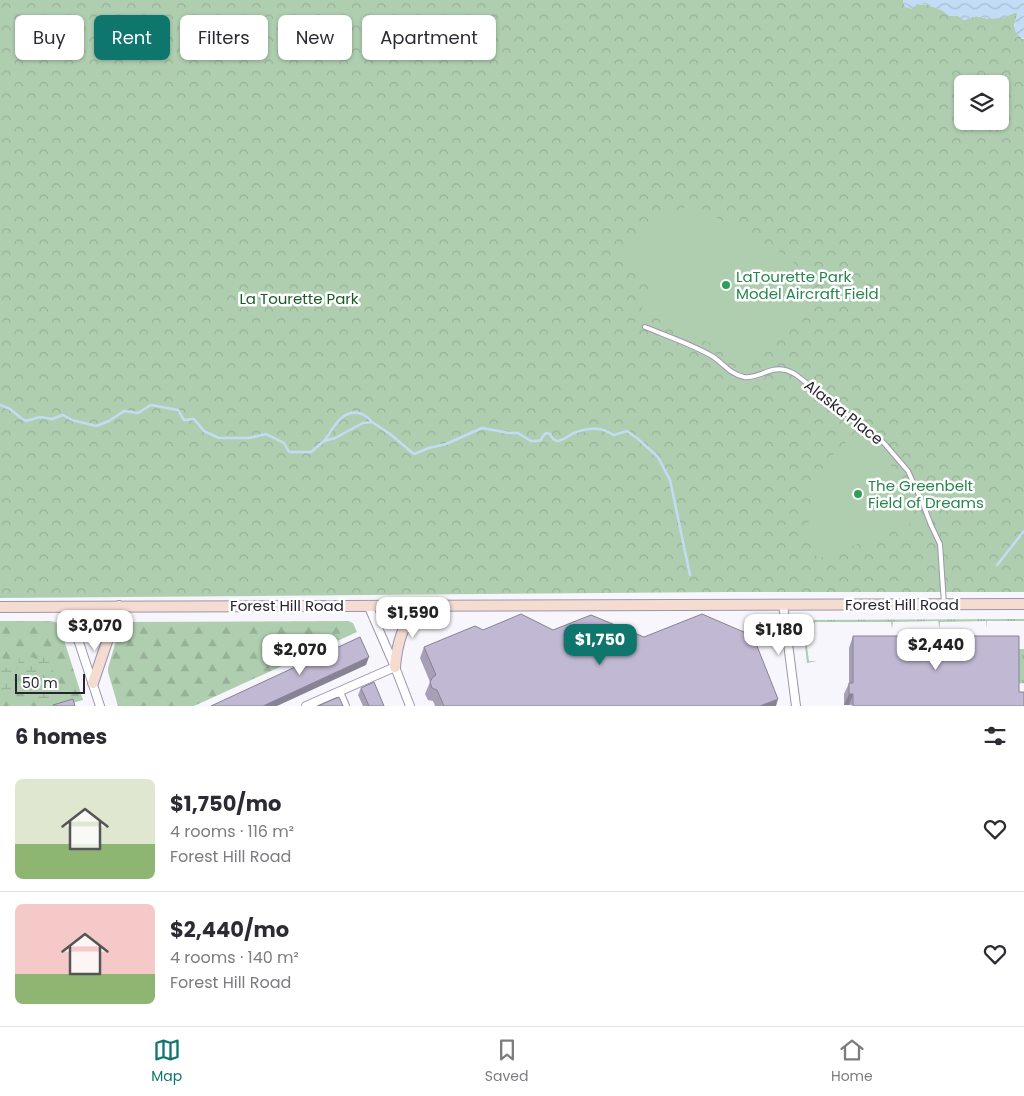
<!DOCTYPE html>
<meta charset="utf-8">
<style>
body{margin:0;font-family:Poppins,sans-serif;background:#f2f2f3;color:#2b2b33;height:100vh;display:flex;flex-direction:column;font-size:19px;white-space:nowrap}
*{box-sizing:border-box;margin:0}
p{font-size:16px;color:#7c7c81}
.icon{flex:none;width:28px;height:28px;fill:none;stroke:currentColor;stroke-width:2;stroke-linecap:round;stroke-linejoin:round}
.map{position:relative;height:706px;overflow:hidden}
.drawer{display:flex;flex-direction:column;background:#fff;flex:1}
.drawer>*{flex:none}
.hud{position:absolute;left:15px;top:15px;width:500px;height:45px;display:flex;gap:10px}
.fabs{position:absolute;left:954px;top:75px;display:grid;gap:10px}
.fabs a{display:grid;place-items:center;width:55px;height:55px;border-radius:8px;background:#fff;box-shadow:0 1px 4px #0004;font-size:25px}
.scale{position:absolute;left:15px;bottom:12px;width:70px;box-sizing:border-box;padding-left:5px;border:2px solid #27242f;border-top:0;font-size:14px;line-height:18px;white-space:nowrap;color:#27242f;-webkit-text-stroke:4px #fff;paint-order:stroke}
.price{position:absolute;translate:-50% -42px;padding:0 11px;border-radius:10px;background:#fff;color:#222;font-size:16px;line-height:32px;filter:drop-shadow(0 1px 2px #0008)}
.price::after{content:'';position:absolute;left:50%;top:30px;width:15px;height:11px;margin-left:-8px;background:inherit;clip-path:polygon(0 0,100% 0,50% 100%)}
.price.on{background:#0f766e;color:#fff}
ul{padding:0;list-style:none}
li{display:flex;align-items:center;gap:15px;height:125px;padding:0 15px}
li+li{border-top:1px solid #e1e1e2}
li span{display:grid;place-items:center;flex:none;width:140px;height:100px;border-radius:8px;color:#555}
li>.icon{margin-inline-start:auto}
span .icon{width:60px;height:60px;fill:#fffc;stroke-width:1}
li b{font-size:21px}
h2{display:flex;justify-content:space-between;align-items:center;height:60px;padding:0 15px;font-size:21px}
.tag{padding:0 18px;border-radius:8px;background:#fff;box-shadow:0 1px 4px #0004;font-size:18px;line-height:45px}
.tag.on{background:#0f766e;color:#fff}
.menu{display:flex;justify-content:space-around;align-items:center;height:70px;border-top:1px solid #e1e1e2;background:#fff;font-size:14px;color:#7c7c81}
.menu a{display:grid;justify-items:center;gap:2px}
.menu .on{color:#0f766e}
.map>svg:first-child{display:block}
.grass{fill:url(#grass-tufts)}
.forest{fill:url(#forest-firs)}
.wetland{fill:url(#wetland-marsh)}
.park{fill:url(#park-crowns);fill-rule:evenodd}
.garden{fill:#afceb0}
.water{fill:url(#water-waves)}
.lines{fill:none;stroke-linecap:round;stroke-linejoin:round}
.stream{stroke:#c2dcf6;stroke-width:2.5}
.lane-casing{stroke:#9d95af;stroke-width:6}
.street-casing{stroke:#9d95af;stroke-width:10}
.secondary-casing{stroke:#9d95af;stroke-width:12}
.lane{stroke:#fff;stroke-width:4}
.street{stroke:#fff;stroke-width:8}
.secondary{stroke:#f4dcd0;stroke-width:10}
.wall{fill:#a69fb6}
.shaded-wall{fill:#878294}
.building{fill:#c1b9d4;stroke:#878294}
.leisure-dot{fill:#2e9e5b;stroke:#fff;stroke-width:2}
.labels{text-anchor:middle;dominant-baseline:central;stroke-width:5;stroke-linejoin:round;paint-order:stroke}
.leisure-label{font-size:15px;fill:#27864d;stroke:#fff;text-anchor:start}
.park-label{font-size:15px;fill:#1a5a26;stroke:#fff}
.street-label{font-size:15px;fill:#27242f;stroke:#fff}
</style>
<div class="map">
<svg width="1024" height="706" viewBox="0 0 1024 706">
<defs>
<pattern id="grass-tufts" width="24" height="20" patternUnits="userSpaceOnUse" patternTransform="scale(1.25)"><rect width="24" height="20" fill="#afceb0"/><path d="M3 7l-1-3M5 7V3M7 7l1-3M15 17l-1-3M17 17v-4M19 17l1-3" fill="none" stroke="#97b198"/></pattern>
<pattern id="forest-firs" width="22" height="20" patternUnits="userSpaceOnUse" patternTransform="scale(1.25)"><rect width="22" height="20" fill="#afceb0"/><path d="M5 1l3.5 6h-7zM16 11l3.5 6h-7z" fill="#97b198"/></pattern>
<pattern id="wetland-marsh" width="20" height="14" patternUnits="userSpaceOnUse" patternTransform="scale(1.25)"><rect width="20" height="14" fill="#afceb0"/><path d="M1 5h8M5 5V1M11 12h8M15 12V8" fill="none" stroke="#97b198"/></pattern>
<pattern id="park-crowns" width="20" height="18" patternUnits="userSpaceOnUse" patternTransform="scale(1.25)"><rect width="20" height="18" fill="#afceb0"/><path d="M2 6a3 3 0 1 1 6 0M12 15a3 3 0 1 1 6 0" fill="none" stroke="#97b198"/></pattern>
<pattern id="water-waves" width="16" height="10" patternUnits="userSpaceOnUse" patternTransform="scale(1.25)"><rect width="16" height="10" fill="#c2dcf6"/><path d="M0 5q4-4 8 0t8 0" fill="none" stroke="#a7bdd3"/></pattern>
</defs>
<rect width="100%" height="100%" fill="#f7f6fc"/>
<!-- grass -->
<path class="grass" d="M1024,619V621H987V629L986,621L940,622V629L938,621L893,622L892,629L891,622H815L813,630L805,632L809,661H817L807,663L802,620Z
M1015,649H1024V683L1015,684Z"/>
<!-- forest -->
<path class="forest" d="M0,621H50L55,622L59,624L83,700L62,706H0Z
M348,621L353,623L357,632L194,706H118L108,672V668L120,627L126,622Z"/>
<!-- wetland -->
<path class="wetland" d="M49,654L54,655C61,665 52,669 51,678C51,684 54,689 53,695C43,704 33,694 21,692C15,691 7,693 0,693V667L4,666L9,670L15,671L18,668L19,658L20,656L26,660L32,657L37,660Z"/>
<!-- park -->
<path class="park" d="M0,0H903L905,7L917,4L928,5L942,10L950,16L958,15L964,20L976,16L989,19L1018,12L1014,26L1022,39H1024V592H732L0,598ZM962,84H1000V121H962Z"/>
<!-- garden -->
<path class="garden" d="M690,203L793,259L799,280L808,298L793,326L751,362L641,311L651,290L649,277L625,263L622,254L667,209L678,213Z
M864,433L878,443L883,448L900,485L912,518L910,524L818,559C798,523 811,473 841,447C848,441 854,434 864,433Z"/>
<!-- water -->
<path class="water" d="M903,0H1024V39C1010,32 1015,25 1017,12L1003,18L989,19L976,16L964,20L958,16H950L942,10L928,5L917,4L912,9L905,7Z"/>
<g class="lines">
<!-- stream -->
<path class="stream" d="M0,405L10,409L21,418L26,421L40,417L52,419L63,415L72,420L96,426L109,421L124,411L138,413L151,405L178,410L184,420L194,419L204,431L219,438H249L266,434L284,443L289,452H311L324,441L335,438L363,423L372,422L390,434L414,454L429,448L446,444L482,428L509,433H518L531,441H537L541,440L543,436L546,433L550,434C556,448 565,437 574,433C580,430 592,428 599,429C604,429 609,433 614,435L627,431L638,439L658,457L670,480L690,575
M325,440C333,428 343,407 362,414C366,416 369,418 371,421
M997,565L1024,531"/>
<!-- lane casing -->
<g class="lane-casing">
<path id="lane" d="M645,327C667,336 691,344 712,356C722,362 731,375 744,377C758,379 770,366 785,370C788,370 792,373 795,374L884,443L908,471L923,504L931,525L940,544L944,604"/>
</g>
<!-- street casing -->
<g class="street-casing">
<path id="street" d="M783,604L796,706
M368,605L395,667L410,706
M67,606L100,706
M339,692L345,706
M306,706L395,667"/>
</g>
<!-- secondary casing -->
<g class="secondary-casing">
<path id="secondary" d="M0,607L1024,604
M395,667C397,643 403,624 418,605
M93,683L119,606"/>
</g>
<!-- lane -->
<use href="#lane" class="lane"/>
<!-- street -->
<use href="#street" class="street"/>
<!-- secondary -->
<use href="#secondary" class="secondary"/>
</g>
<!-- wall -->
<path class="wall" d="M483,630H553L776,706H435L433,701L428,700L425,694L430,682L420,658L424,647Z
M853,636L1019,692L1024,706L844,705V694L849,683V648Z
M361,688L384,706H363L358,695Z"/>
<!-- shaded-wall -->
<path class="shaded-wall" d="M369,657L366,665L277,706H263Z
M849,694H853L849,705H844Z
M778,699L776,706H760Z"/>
<!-- building -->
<path class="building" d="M521,614L553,630L591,615L644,637L702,614L753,636L778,699L760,706H444L437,690L432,688L430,682L433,677L436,675L424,647L475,626L483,630Z
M853,636H1019V692H1024V706H853V694H849V683H853Z
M360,637L369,657L263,706H211Z
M374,682L384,706H369L361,688Z
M339,697L343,706H318Z
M73,699L75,706H53V705Z"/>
<!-- markers -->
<g class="leisure-dot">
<circle cx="726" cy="285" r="5"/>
<circle cx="858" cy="494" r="5"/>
</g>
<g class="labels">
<!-- leisure labels -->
<g class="leisure-label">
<text x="736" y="276">LaTourette Park<tspan x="736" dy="17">Model Aircraft Field</tspan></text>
<text x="868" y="485">The Greenbelt<tspan x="868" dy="17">Field of Dreams</tspan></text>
</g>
<!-- park labels -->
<g class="park-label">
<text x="299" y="298">La Tourette Park</text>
</g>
<!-- street labels -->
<g class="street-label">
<text transform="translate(844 412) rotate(38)">Alaska Place</text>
<text x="902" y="604">Forest Hill Road</text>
<text x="287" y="605">Forest Hill Road</text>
</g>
</g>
</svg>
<div class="fabs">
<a><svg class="icon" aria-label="layers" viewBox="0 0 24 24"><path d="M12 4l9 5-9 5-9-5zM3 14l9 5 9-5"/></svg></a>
</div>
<div class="scale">50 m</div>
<b class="price" style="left:413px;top:639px">$1,590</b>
<b class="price" style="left:95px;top:652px">$3,070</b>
<b class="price" style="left:779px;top:656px">$1,180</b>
<b class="price on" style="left:600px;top:666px">$1,750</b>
<b class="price" style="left:936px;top:671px">$2,440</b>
<b class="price" style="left:300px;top:676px">$2,070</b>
<div class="hud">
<a class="tag">Buy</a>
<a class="tag on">Rent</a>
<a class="tag">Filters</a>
<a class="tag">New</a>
<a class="tag">Apartment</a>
</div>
</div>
<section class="drawer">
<h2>6 homes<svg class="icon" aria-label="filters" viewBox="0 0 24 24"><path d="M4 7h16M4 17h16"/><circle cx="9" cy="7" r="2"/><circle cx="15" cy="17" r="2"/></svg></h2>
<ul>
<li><span style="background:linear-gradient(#dfe7d0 65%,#8fb573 0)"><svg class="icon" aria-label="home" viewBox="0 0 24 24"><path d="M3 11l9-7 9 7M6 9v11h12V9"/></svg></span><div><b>$1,750/mo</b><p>4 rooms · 116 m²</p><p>Forest Hill Road</p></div><svg class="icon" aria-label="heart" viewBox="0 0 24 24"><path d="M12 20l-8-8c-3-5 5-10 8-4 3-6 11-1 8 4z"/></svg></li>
<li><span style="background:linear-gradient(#f6c9c9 70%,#8fb573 0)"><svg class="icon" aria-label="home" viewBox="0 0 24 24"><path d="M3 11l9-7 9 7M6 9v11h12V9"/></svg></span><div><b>$2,440/mo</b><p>4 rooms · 140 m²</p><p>Forest Hill Road</p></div><svg class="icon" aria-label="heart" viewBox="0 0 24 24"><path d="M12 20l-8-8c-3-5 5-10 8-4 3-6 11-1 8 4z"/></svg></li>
</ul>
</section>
<nav class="menu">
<a class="on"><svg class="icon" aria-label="map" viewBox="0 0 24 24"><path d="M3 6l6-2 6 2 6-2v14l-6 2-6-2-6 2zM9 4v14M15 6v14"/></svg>Map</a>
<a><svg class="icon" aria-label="saved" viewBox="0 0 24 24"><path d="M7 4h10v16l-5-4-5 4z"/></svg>Saved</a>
<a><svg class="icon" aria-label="home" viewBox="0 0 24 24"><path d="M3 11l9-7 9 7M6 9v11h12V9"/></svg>Home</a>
</nav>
